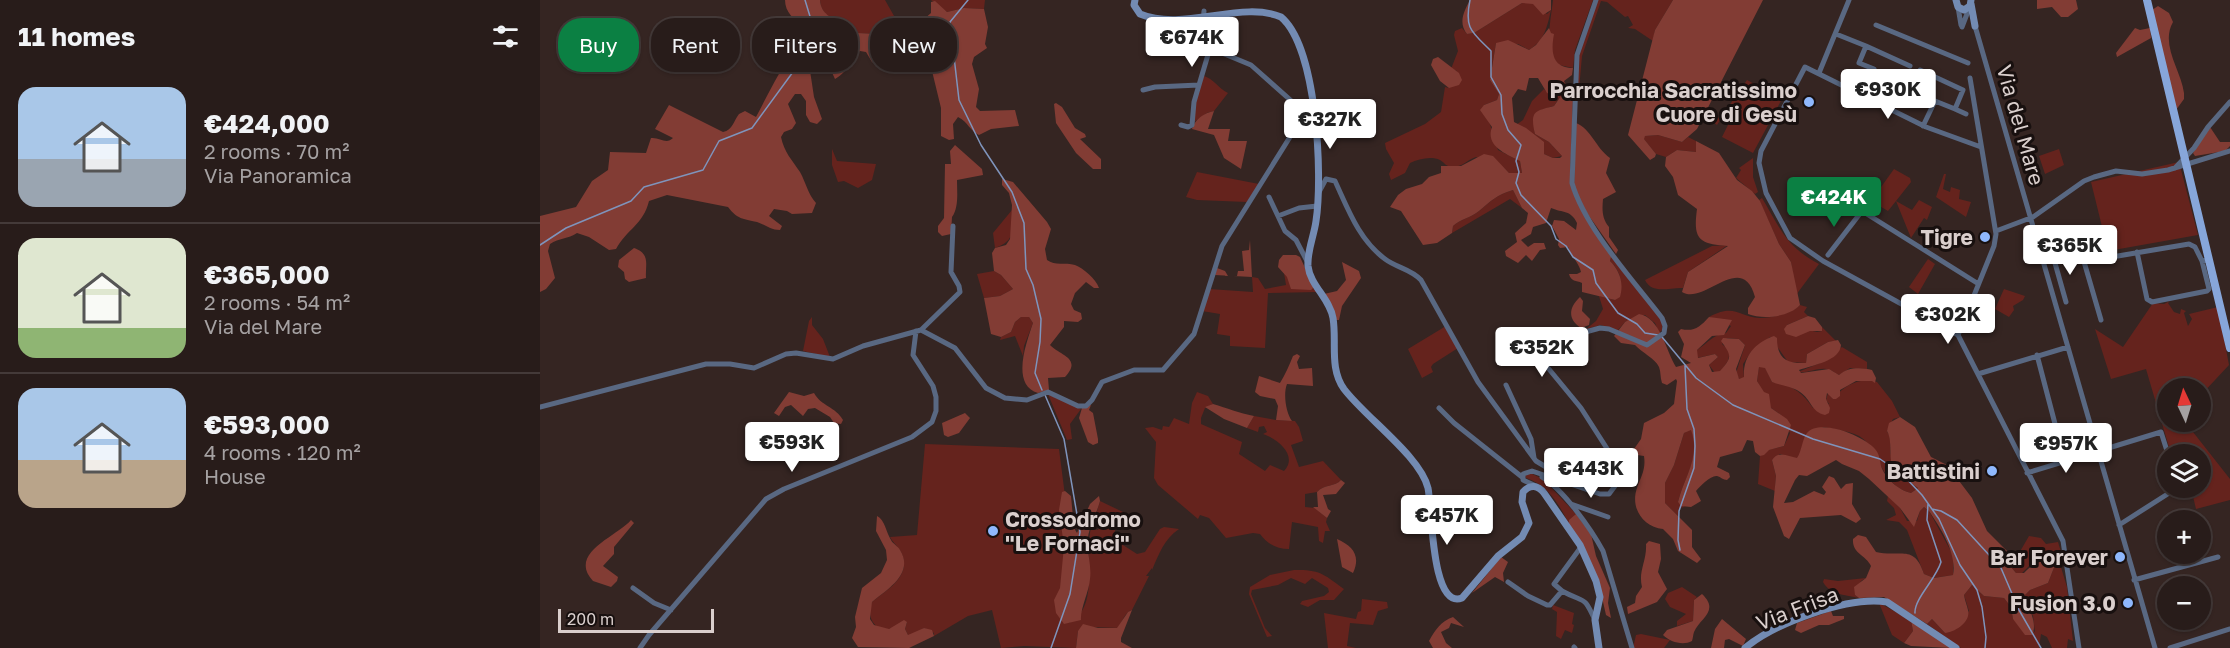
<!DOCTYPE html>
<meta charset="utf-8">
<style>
body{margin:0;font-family:"Golos Text",sans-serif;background:#302523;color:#f1f3f6;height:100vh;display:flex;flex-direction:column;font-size:22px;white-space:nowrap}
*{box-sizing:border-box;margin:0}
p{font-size:20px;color:#a5a1a2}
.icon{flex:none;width:33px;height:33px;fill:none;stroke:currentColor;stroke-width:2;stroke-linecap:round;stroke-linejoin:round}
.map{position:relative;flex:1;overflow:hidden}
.panel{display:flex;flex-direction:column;background:#281c1a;width:540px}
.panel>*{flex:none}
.hud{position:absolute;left:18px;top:18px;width:570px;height:54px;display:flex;gap:12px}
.needle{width:39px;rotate:356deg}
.fabs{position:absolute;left:1617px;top:378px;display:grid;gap:12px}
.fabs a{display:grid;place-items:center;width:54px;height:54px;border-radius:50%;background:#281c1a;box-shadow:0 2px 4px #0004,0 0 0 2px #443a39;font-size:30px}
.scale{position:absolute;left:18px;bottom:15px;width:156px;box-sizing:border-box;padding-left:6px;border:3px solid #dacfcd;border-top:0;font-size:16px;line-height:21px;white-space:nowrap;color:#dacfcd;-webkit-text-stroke:4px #18100f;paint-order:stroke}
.price{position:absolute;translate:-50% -51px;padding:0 14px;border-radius:6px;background:#fff;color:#222;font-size:20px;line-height:39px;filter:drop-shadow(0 2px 3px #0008)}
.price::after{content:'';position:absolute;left:50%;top:36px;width:18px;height:14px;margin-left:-9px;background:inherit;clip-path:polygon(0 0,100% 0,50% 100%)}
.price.current{background:#0b8043;color:#fff}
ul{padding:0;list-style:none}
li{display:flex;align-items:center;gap:18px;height:150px;padding:0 18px}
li+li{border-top:2px solid #443a39}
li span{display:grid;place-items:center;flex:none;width:168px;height:120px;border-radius:18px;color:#555}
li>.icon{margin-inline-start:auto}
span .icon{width:72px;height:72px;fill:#fffc;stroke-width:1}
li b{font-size:26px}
h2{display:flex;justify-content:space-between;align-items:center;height:72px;padding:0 18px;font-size:26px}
.tag{padding:0 21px;border-radius:24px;background:#281c1a;box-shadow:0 2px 4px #0004,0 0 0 2px #443a39;font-size:21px;line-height:54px}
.tag.current{background:#0b8043;color:#fff}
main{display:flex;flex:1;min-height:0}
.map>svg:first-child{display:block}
.green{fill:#65231d}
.forest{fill:#823c34}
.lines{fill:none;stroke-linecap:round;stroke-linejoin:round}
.stream{stroke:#7f94bc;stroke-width:1.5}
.street{stroke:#596882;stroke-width:5}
.secondary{stroke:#738bb3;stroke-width:7}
.primary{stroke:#87a6da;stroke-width:8}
.poi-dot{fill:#8fb8fd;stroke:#18100f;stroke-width:2}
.labels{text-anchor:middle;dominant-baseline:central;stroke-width:6;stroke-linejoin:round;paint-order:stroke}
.poi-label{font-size:21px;font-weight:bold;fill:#dacfcd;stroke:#18100f;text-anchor:end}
.street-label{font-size:21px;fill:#dacfcd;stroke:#18100f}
</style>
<main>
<section class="panel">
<h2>11 homes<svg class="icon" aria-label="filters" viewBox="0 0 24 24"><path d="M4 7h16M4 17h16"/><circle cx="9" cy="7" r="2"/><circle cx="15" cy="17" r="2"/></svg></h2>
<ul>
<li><span style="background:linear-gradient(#a9c7e8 60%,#9aa5b1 0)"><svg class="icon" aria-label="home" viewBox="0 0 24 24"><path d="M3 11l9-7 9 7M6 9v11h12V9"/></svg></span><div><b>€424,000</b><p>2 rooms · 70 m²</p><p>Via Panoramica</p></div></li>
<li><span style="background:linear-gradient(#dfe7d0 75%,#8fb573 0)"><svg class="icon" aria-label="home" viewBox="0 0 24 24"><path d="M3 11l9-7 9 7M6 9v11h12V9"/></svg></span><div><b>€365,000</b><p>2 rooms · 54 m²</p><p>Via del Mare</p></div></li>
<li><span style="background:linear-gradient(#a9c7e8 60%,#b9a48a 0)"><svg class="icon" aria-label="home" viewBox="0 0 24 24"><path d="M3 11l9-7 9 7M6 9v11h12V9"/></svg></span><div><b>€593,000</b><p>4 rooms · 120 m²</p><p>House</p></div></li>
</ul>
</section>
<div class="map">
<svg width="1690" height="648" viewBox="0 0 1690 648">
<rect width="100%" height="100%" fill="#352522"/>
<!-- green -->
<path class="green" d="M280,0H345L362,30L344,37L337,34L298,32L297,21C287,16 281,12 280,0Z
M391,0H445L444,9L424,8L407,12Z
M1013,0H1053L1035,50L1033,68L1019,65C1003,49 1011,20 1013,0Z
M1057,0H1133L1115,30L1113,41L1095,29L1088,28L1093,25L1088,16L1085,17L1067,2L1061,1L1042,56L1038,101L1037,57Z
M982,3H993L1007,14L1011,10C1007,27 1005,40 989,50L978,44L956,43L950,80L959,94L957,100L944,105L958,150L980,161L982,173H969L964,168L936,157C927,160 922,167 913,167C906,167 905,163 900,160C891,156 879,159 870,163L865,173L851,180L849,174L854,163L846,149L845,143L885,124L901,112L905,87L909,88L917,71L911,69L918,51L914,35L915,31L922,28L927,34L934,33Z
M664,76C674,79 678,88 688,93L674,111L667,113L654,122L655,100Z
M1207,80L1242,99L1213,153L1182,137L1190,121L1182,117L1177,125L1173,122L1184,113Z
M1024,81L1033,97L1019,98L1014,106C995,112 992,110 995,134L1009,142L1022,156L1013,158L1004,154C1002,138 990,131 976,125L983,120L992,101L1004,89L1008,93Z
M1118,135L1142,142L1148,137L1156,141V152L1137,150L1126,157L1116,154L1103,138L1105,136Z
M292,149L297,161L336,164L332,180L318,188L304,181L298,182L292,165Z
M1519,149L1524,165L1505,174L1499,156Z
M1213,158V177L1218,192L1215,194L1196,178L1201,170L1199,168Z
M1639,162L1658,235L1568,251L1551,182Z
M1354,169L1370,178L1371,182L1356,201L1372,210L1379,200L1392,207L1387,220L1384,218L1371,238L1356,201L1348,211L1331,201Z
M657,172L719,184L707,202L657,200L646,197Z
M1404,174H1406L1403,189L1410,192L1411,187L1420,190L1419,199L1431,202L1426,217L1396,197Z
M973,190L982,208L970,199L912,233L913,226C920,219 931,218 939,211C951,201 956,195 973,190Z
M1222,198C1240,228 1246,247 1279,264L1256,295L1251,262L1239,244L1219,200Z
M472,210C471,231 477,240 455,248L453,233Z
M1188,245L1148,272L1143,288C1130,287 1112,295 1105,280L1172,246Z
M1072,253L1123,320L1122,330L1119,333L1115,323L1105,315L1085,322L1077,331L1061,325L1046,329L1056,321L1063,309L1059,296L1075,300C1083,284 1083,274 1070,261Z
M1388,259L1395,264L1378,294L1369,287Z
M454,271L461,275L473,289L460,296L444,298L437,274Z
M744,273C751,284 769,282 778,292L728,293L725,348L690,346V336L677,334L680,314L662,311L669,289L713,292L712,277L718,278L725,289L746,285Z
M1464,289L1485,296L1483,300L1473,306L1474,310L1469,317L1455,309Z
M1630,301L1628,303L1634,312L1640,314L1641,309L1646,311L1644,313L1648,326L1652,319L1649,314L1678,307L1689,365L1661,395L1660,388H1628V422H1647L1653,432L1690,479V500L1656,509L1651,488H1660V454H1631L1606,369L1571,379L1555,329L1583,347L1613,303L1624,304Z
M1260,305L1267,307L1264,312L1268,316L1247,325L1277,332L1282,331V327L1296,341L1288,342L1267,354L1266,363L1248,362L1236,345L1237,341L1230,337L1211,352L1203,364L1204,378L1199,379L1196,373L1205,345L1199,339L1187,338L1182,344L1190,351L1188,361L1180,372L1175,373L1169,365L1178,357L1175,354L1157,358V350C1168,343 1172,335 1186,333L1191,326L1169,317C1196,303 1197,317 1220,318C1232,318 1252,313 1260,305Z
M272,317V325L283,339L290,357L263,351L269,321Z
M481,317H489L493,323L484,346L483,356L475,336L460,340L461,337L471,332L475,322Z
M906,326L918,348L893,364L891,367L893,372L882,378L868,349Z
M1302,347L1327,362V369L1310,368L1299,375C1296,374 1293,371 1290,370C1280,366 1268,374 1258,372L1285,361Z
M1219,366L1225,367L1232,382C1252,385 1262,392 1273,408L1289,404L1286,400L1288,393L1293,399C1304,385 1320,377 1337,382L1352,401L1360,417L1353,419L1347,431C1353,440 1348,450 1352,459C1356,470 1369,481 1378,488L1371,493C1339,485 1340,448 1319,436C1309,431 1294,429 1283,427L1257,459L1240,454L1232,460L1236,476L1235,491L1218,484L1220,456L1228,450L1244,446L1250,433L1241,415L1231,408L1217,381Z
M657,392L668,396L673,404L665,408L661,418V424L702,442L699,454L725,471L730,465L744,471C759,455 736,438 723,434L727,432L724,426L719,427L718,432L707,428L714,416L736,420L755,421L759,427L763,441L751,445L759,467L783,461L801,480C795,487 784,484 777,492L765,494V507L775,508L787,518L786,522L790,531H785L783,543L779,541L778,527L752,522L749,549C737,549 727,544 720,534L713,533L686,538L669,518L660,515L658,519L618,485L614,478L616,442L605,428L613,427L622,430L623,426L629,427L634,418L649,424L652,403Z
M508,394L541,409L530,424L532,439L527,440Z
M1151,429C1162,456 1144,477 1138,502L1145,507L1139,508L1138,516L1125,503V483L1134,465L1144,433Z
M385,444L519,449L529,527V623C561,606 543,558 551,528L558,530L561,522L555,518L560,501L583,512L572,538L597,554L605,552L620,529L624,527L639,529C624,539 619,554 612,570V568L606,576H609L592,610C585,612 582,622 578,628L549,627L538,631L536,648L484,646L461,648L452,610L428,616L394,636V633L384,628L373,635H368L365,629L367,622C361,624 355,628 349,629C332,630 327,616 332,602C346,590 373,576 361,552C358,546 353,543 350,537L377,535Z
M990,473L1003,479L1036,514L1029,524C1019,504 1008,485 986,478L985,476Z
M1348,496L1360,508L1367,521H1377L1380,511L1384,507L1389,511L1413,555V575L1394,578L1384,574L1367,530L1359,522L1346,520L1356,515L1354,508L1347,501Z
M1489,536L1501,538L1506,544L1518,542L1524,562L1520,564L1527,587L1533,641L1528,639L1527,648H1512L1507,637L1501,634L1499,648H1421L1387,624L1392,619L1405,633L1429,611L1424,595L1432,585L1444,596L1464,598L1471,607L1473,619L1495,632L1493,616L1483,597L1490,590L1508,583L1515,565H1490L1481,574L1476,573L1471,567Z
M754,570C780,569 785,575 804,589L794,600H780L768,607L760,604L762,601L784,596L789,592L788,588L772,578L765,584L751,578L738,585L712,590L711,594L725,628L732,636L727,637L709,594L710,587L730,575Z
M1326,578L1321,581L1315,595L1319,598C1306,595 1290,595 1283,582L1284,579L1298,581Z
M1142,587L1157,597L1154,600L1153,621L1137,626V621L1146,614L1130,607L1125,599L1128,593Z
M822,599L847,602L848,608L838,611L833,625L810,623L807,646L816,648H788L784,613L816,619L818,612L821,611Z
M1339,603L1371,620L1373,631L1364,643L1352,635Z
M1013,605L1034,613L1032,624L1034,625L1032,633L1025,630L1021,639L1016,636L1017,612L1012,609Z
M1101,634L1130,640L1124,648H1093L1096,635Z"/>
<!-- forest -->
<path class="forest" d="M245,0H280C281,15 292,16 301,26L299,32L337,34L344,37L345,54L342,61L337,64L332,62L326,52L320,51C308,60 311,70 295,79L288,64H269L274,97L282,119L277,124L270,122L266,115V101L261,94H255L248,104L256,123L252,129L244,132L241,137C244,152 252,160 260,172C266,183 268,194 276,203L272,213L252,214L247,211L234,209L229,216L242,226L240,230C230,230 226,225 217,222C203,219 197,219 188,207L127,195L109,201C103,225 87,229 76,249L69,250L49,237L37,233C28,239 19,238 10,244L8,251L15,278L6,289L0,292V216L36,207L52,181L68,170L70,152L106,153L111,138C120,137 126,145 133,138L115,129L129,105L183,132C193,130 194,120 199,114L205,111L216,117C227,96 237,76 249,57C254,49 263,43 268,34L265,24C254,21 245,12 245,0Z
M930,0H1011V10L1003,15L993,4L982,3L934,33L927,34C918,23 924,11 930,0Z
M1133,0H1223L1157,129L1142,142L1118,135L1105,136L1104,139L1116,154L1115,157L1110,160L1088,135L1115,30Z
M1497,0H1536L1538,9L1528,17H1521L1512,7L1497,9Z
M395,1L407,12L424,8L444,9L448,27L445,44L447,48L434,57L432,64L439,89L436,107L440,111L475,110L479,126L451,129L439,135C430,131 428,122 418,117L413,124L414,139L409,140L401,136V108L392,71L395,66L407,61V46L403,34L390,29L383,20L391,13V2Z
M1618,6L1629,13L1633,22C1620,45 1641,70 1644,93V99L1636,110L1612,10Z
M1009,28L1011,33L1014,34C1011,50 1011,68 1033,68L1032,75L1024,81L1025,85L1019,92L1012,95L1007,93L998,78H989L986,91L978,89L972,98L974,122L986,128L1004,142V154L1013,158H1020L1022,156L1009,142L995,134C989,109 997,111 1014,106L1023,93H1029L1033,97L1030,182L1033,192L1072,253L1070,261C1080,271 1084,283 1080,297L1075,300L1042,292V283C1036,280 1031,282 1029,274H1037L1041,272C1039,263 1031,256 1028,247L1020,248L1018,245L1019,239L1012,226L1014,220L1024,221L1036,230L1037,223C1031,210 1023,213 1011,208L1006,223L993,227L991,234L981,240L988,247L994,243H1004L1006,249L1000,250L992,261L986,255L978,263L966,256L965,251L977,242L975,233L986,223L988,213L982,208L973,190C956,195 951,201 939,211C931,218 920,219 913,226L912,233L897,243L883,245L861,211L850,207L858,195L866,189L882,184L889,177L901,173V166H921L944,154L953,156L969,173H982L980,161C966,154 945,146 952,127L940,110L944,105L957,100L959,94L950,80L956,43L968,40L989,50L996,45Z
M1595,28L1600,30L1610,28L1611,38L1577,57L1576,53Z
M898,57L919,73L922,80L919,85L909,88L900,81L891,65L893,59Z
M516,103L522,107L535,128L545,134L546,137L540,139L561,159V169H553L536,153L516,123L514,104Z
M674,111L668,129H690L688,141H707L701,169L684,158L674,135L652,129C655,119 664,113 674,111Z
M1036,123C1051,129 1056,148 1070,158L1066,173L1076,192L1063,199C1062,210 1062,219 1069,227V237L1078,250L1076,254L1037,199L1034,186Z
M1670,127L1680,142H1690V146L1685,151L1655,156L1653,153Z
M1156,141L1179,153L1197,180L1212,191L1220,201L1239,244L1251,262L1260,305C1249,317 1223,320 1208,314V308L1215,297C1202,250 1164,306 1142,292L1148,272L1188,246C1158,244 1153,239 1157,209L1138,195L1133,177L1125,166L1126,157L1137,150L1156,152Z
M415,145L442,169L443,175L417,180C417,192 419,207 412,217L411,234L402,236L398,232V226L404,218L405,164H411L410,151Z
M462,179L473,182L507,222L511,229L505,249L507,260C515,266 525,262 535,265C543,268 556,279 559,288H554L546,282L535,293L531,304L534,310L541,313L542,319L538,322L524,321V327L510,345C519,355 543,358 525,377L508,378L509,390L498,393C470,385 487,341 493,323L489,317H481L475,322L471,332L461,337L451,334L444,298L460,296L473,289L461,275L454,271L452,253L455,248L466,245L470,239L472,205L469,193L462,185Z
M710,240L712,277L675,275L677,268L685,271L688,276H697L698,271H704L702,251L709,250Z
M94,248C111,254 105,265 106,278L89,282L85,279L84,272L78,267L79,260Z
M743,255H756L760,257L774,287L771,290L751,289L747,277L738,267L739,260Z
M802,262L819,271L821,278L802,306L799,320H796L784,294L797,291L806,280Z
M1040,297L1043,301L1042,311L1050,319L1049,325L1041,328C1027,319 1029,307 1040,297Z
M1099,314C1120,317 1126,351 1136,367L1151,363L1141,357L1144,344L1138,332L1141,329C1154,332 1160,327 1169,317L1192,320L1184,335L1172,336L1157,350L1158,358L1175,354L1178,357L1169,365L1172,372L1180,371C1193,357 1191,355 1181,341L1183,338L1199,339L1205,345L1196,369L1199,379L1204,377C1203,357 1214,343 1234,336L1237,338C1237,358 1246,364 1266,363L1267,354L1288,342L1298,340L1301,345C1300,361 1273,365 1259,370L1261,373L1289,369L1299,375C1307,367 1321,367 1332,370L1336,378L1335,383L1332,381H1316L1300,390V396L1296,399H1293L1287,393L1286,399L1290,408L1289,413L1285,415C1271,412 1271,399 1260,392C1251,386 1242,386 1232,382L1225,368L1219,367L1217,381L1224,392L1229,394L1231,408L1247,419L1251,425L1244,446L1229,450L1224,455L1220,456L1215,452L1213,441L1207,440L1202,451L1180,457L1177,467L1189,473L1190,477L1187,480C1183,480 1181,477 1177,476C1171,475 1160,486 1156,491L1161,501L1151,507L1141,506L1138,502C1144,477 1161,457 1151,430L1144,433L1134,465L1125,483V503L1152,530V547L1161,559L1157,563L1138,551L1133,539L1123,529C1103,527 1090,508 1097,488C1101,476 1106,470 1104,456L1097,455L1094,449L1101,439L1104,423L1124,413L1134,404L1137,381L1136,379L1127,385L1122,383C1120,377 1121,372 1119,367C1115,358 1102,353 1095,345L1081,343L1074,336L1085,322Z
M1268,316L1275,318L1282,327V331H1270L1256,337L1246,334L1244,329L1247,325Z
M757,354L760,356L757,362L759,369L772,368L773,386L747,384C743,394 746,413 752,421L736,420L738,406L735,399L720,396L715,392L719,376L740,383C745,375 749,366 753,356Z
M249,392L264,396L274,393C281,406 296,407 303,420L301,424L294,423L290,417L275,408L268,409L263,416L251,405L245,407L239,416L234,413Z
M673,404C687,408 699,413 714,416L707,428L684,419L665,407Z
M551,405L549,410L553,413L558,439V443L553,445L548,442L539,418L542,408Z
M425,413L430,418L419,433L408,437L404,435L402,423Z
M1360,417L1375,427L1391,457L1407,465L1432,498L1447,531L1467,551L1471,567L1476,573H1484C1493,563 1502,558 1515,565L1508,583L1490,590L1483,597C1489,608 1498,623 1492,635H1485L1473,619L1471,607L1464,598L1444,596L1432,585L1424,595C1425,601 1427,605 1428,610C1431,622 1415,632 1405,633L1392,619L1387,624L1344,597L1319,598L1315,595L1314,587L1326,578L1331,566C1326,555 1312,554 1313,539L1318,535L1326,537L1336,552C1360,558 1374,543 1384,574L1394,578L1413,575C1417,553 1401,529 1389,511L1384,507L1380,511L1374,527L1360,508L1329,479L1319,471L1302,464L1296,460L1267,476L1259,475L1255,480L1244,503L1253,502L1274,491L1284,495L1286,492L1282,487L1289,476L1294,478L1301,489L1306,484L1313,483L1312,504L1321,519L1316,523L1301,515L1260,518L1249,539L1244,536L1233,507L1236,476L1232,460C1239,450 1248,456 1257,458C1262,451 1262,439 1267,433C1280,418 1324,436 1335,449C1339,453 1340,460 1341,466C1345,478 1358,490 1371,493L1378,488C1371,483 1364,478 1357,473C1346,464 1354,443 1347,431L1349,423Z
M801,480L805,483L796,494L783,495L788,509L791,511L787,518L773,507H778L777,492C784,484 795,487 801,480Z
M525,491L531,496L534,528L537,533L550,504L559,496L560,501C557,513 550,524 548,537C546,551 552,565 550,579C549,592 540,609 541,620L524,624L516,613L514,600L520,588L524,546L519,510L522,492Z
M1036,514L1051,534L1056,556L1070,588L1068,603L1071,618L1066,615L1061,593L1029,527V520Z
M337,516C345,520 346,532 351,540C353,544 358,546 360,550C375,574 346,590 332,602L330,619L334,625L349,629L364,620L367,622L365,629L368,635L384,628L392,630L394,636L369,648L318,647L312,638L316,627L315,617L322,588L341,573L347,560L346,550L336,531Z
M91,520L94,523L74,547V554L63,566L78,577L77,581L71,587L53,581C27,553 78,536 91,520Z
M797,539C813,546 821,556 813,573L802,567Z
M1109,541L1120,544L1121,559L1118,572L1127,589L1117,602L1088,614L1087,607L1095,603L1096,596L1102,587C1098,571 1107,561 1106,544Z
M961,557L968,562L963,573L964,582L955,577L932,593Z
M1162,594C1180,611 1160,618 1154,632C1153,635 1153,638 1152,641C1143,646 1130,642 1123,635L1127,630L1153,621L1154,600Z
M592,610L581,638V642L592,648H536L538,631L543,624L558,628H577L588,612Z
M1291,611L1293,616H1304V619L1289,625H1279L1261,633L1255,630L1257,623Z
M913,617L924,627L911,623L909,628L901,632L906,643L912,648H893L889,641C895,630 901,621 913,617Z
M1182,619L1206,639L1203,646L1189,639L1185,640L1184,648H1171L1175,629Z
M1371,620L1412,648L1371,646L1364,643L1373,631Z"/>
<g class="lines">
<!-- stream -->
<path class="stream" d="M428,0L410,22L419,100L441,145L472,192L484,223L486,269L493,285L501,319L500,342L495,373L502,390
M930,0C924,29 932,32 951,51V77L961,95L962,114L968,130L981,145L976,161L979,172L976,183L981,195L1011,226L1016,239L1026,246L1033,257L1053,270L1056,283L1078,313L1097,324L1105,333L1118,335
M0,245L26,228L91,201L104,187L163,170L179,141L212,128L272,46L276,36L265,0
M1122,337L1156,378L1193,405L1273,439L1340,459L1362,474L1382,495L1399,519L1420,565L1437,590L1442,607L1446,637L1445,648
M505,395L524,439L540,532L530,594L511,648
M1392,509L1401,511L1417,520L1461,568L1479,610L1501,648
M1140,550L1138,540L1139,511L1154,468L1155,446L1154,429L1147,409L1145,366
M1375,613C1374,599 1396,579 1401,562L1387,520L1388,504"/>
<!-- street -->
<path class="street" d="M1418,7L1421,25
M1336,25L1428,63
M1435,26L1615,648
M1422,27L1430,6
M1296,34L1326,46L1319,63L1334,69L1330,77L1395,101
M1326,46L1370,66
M670,48L711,65L765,113
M1380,70L1423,90L1415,109L1395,101L1383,126
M1279,73L1309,0
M603,90L615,87L659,85L670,48L663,23L664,11
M1322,95L1330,77
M1415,109L1426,114
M641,125L648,127L652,125L654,102L659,85
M1441,147L1386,127L1265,67L1221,151L1219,163L1226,193L1250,238L1283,261L1418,335L1523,541L1539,648
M1635,168L1654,148L1668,127L1690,102
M779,192L786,179L795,181C808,209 819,240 845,259C857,268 871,269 881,280L938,382L996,461L1006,467L1014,478
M729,197L745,231L756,240L768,263
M738,216L759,208L777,206
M1456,231L1493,217L1544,181L1554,177L1576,171L1602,174L1628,170L1690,151
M1540,248L1560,245L1566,258L1649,244L1655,247L1662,261L1669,260
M1597,252L1607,299L1612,302L1667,291L1669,289L1662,261
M1288,255L1322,211L1437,283
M1513,256L1526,302
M1503,259L1540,248L1561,320
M381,330L420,292L419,286L411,272L413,226
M1418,335L1454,246L1456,234L1430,78
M1497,355L1525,462
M1438,374L1528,347
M966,385L991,439L994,458
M0,407L166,364H190L214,368L246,354L256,353L293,359L323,346L381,330L415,348L446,388L465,398L487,400L508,392L538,406H546L552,400L562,382L594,370H623L654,334L682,246L765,113L775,109
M899,408L914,423L982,477
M1487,473L1621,432L1628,454
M1002,477C1023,489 1051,529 1063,551L1092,648
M996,486L983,480V474L992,471L1060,494H1069L1078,482L1082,472L1041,408L999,357L996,351L998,345L1060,328L1069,329L1107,345L1124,333L1125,326L1122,318C1093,280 1045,228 1032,183L1037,55L1056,0
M1031,504L1068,517
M1579,525L1637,488
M1594,580L1678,557
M968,582L988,596L1007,605H1010L1022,591C1046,604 1043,594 1055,620
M93,588L114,603L131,610
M1022,591L1014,584L1041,547
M1034,647L1035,648
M100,648L109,635L226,499L244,489L372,437L392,422L396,411V397L393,386L373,355L376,331
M1630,648L1690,629"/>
<!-- secondary -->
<path class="secondary" d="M595,0L594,5L600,14C643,32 702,0 741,17C777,47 783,176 776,221C774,236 767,251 768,266C770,285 790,299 793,318C797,342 789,368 804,389C826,418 880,456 888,488C892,507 891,610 922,598L958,556L982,537L989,523L982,502L983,492C990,484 998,485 1004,493L1040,545L1056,581L1060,597L1055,620L1059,648
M1416,0L1418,7L1424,10L1430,6L1431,0
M1431,4L1435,26
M1205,648C1235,623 1308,596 1347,602L1416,648"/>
<!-- primary -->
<path class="primary" d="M1607,0L1690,348"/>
</g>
<!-- markers -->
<g class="poi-dot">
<circle cx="1269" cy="102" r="6"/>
<circle cx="1445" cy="237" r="6"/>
<circle cx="1452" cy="471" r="6"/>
<circle cx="453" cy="531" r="6"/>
<circle cx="1580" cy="557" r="6"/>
<circle cx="1588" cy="603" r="6"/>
</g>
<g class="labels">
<!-- poi labels -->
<g class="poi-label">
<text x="1257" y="90">Parrocchia Sacratissimo<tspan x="1257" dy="24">Cuore di Gesù</tspan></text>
<text x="1433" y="237">Tigre</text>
<text x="1440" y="471">Battistini</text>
<text x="465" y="519" text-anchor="start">Crossodromo<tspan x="465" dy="24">"Le Fornaci"</tspan></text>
<text x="1568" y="557">Bar Forever</text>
<text x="1576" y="603">Fusion 3.0</text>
</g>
<!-- street labels -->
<g class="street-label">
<text transform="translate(1481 125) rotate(74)">Via del Mare</text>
<text transform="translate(1257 608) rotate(-21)">Via Frisa</text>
</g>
</g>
</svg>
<div class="fabs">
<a><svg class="needle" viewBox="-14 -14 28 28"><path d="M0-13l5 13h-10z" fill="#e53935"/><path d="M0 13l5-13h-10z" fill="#a5a1a2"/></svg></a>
<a><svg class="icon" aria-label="layers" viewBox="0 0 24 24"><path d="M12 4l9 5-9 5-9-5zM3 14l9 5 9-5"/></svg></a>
<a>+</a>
<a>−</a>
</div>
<div class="scale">200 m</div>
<b class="price" style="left:652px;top:68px">€674K</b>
<b class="price" style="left:1348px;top:120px">€930K</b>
<b class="price" style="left:790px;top:150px">€327K</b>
<b class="price current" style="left:1294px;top:228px">€424K</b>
<b class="price" style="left:1530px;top:276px">€365K</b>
<b class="price" style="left:1408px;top:345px">€302K</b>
<b class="price" style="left:1002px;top:378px">€352K</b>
<b class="price" style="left:252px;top:473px">€593K</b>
<b class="price" style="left:1526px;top:474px">€957K</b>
<b class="price" style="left:1051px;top:499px">€443K</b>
<b class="price" style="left:907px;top:546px">€457K</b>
<div class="hud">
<a class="tag current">Buy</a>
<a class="tag">Rent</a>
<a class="tag">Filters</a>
<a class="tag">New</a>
</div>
</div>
</main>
